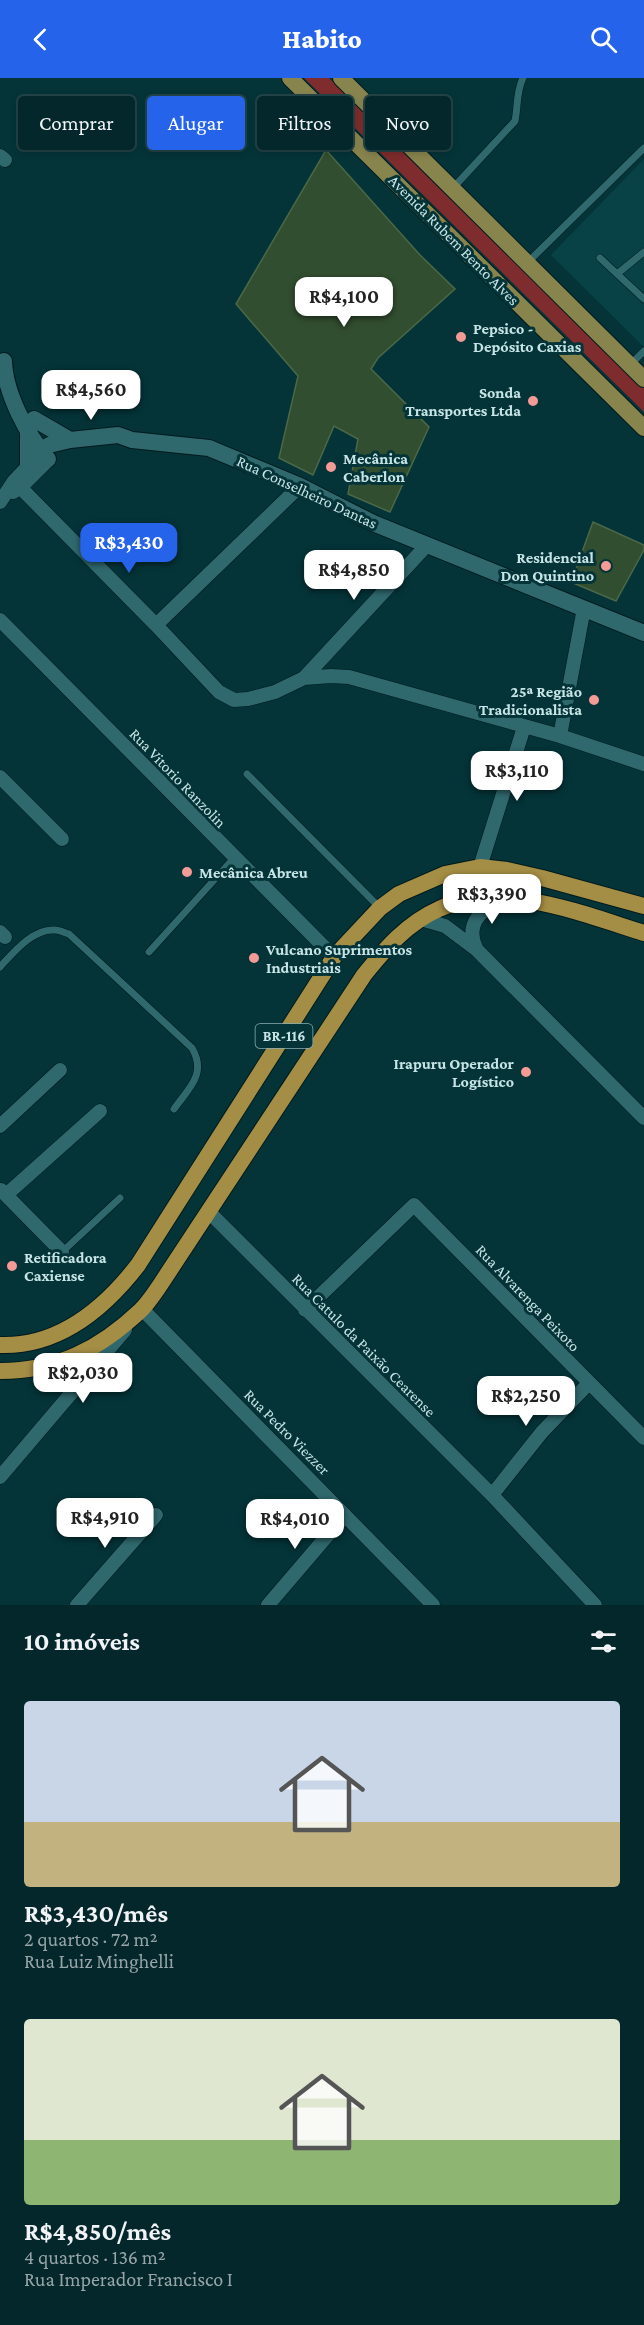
<!DOCTYPE html>
<html lang="pt">
<meta charset="utf-8">
<style>
body{margin:0;font-family:"Crimson Pro",serif;background:#0d2f32;color:#f1f3f6;height:100vh;display:flex;flex-direction:column;font-size:22px;white-space:nowrap}
*{box-sizing:border-box;margin:0}
p{font-size:20px;color:#97a5a8}
.icon{flex:none;width:33px;height:33px;fill:none;stroke:currentColor;stroke-width:2;stroke-linecap:round;stroke-linejoin:round}
.map{position:relative;height:1527px;overflow:hidden}
.panel{display:flex;flex-direction:column;background:#03272a;flex:1}
.panel>*{flex:none}
.hud{position:absolute;left:18px;top:18px;width:609px;height:54px;display:flex;gap:12px}
.price{position:absolute;translate:-50% -51px;padding:0 14px;border-radius:12px;background:#fff;color:#222;font-size:20px;line-height:39px;filter:drop-shadow(0 2px 3px #0008)}
.price::after{content:'';position:absolute;left:50%;top:36px;width:18px;height:14px;margin-left:-9px;background:inherit;clip-path:polygon(0 0,100% 0,50% 100%)}
.price.selected{background:#2563eb;color:#fff}
ul{padding:0;list-style:none}
li{display:grid;align-content:center;gap:12px;height:318px;padding:0 24px}
li span{display:grid;place-items:center;height:186px;border-radius:6px;color:#555}
li>.icon{margin-inline-start:auto}
span .icon{width:108px;height:108px;fill:#fffc;stroke-width:1}
li b{font-size:26px}
h2{display:flex;justify-content:space-between;align-items:center;height:72px;padding:0 24px;font-size:26px}
.chip{padding:0 21px;border-radius:6px;background:#03272a;box-shadow:0 3px 9px #0003,0 0 0 2px #244447;font-size:21px;line-height:54px}
.chip.selected{background:#2563eb;color:#fff}
header{display:flex;justify-content:space-between;align-items:center;height:78px;padding:0 24px;background:#2563eb;color:#fff;font-size:27px;font-weight:800}
.map>svg:first-child{display:block}
.built{fill:#084247}
.green{fill:#7e2c2d}
.building{fill:#324e30;stroke:#4b6848;stroke-width:1.5}
.lines{fill:none;stroke-linecap:round;stroke-linejoin:round}
.service-casing{stroke:#001a1d;stroke-width:8}
.minor-casing{stroke:#001a1d;stroke-width:15}
.tertiary-casing{stroke:#001a1d;stroke-width:18}
.primary-casing{stroke:#001a1d;stroke-width:18}
.trunk-casing{stroke:#001a1d;stroke-width:18}
.service{stroke:#2f686d;stroke-width:7}
.minor{stroke:#2f686d;stroke-width:14}
.tertiary{stroke:#2f686d;stroke-width:16}
.primary{stroke:#87844e;stroke-width:16}
.trunk{stroke:#a48d44;stroke-width:16}
.poi-dot{fill:#f59b97;stroke:#043438;stroke-width:2}
.labels{text-anchor:middle;dominant-baseline:central;stroke-width:6;stroke-linejoin:round;paint-order:stroke}
.shield{fill:#043438;stroke:#8cafb2;stroke-width:1.5}
.shield-label{font-size:15px;font-weight:bold;fill:#c7e4e6}
.street-label{font-size:16px;fill:#c7e4e6;stroke:#043438}
.poi-label{font-size:16px;font-weight:bold;fill:#c7e4e6;stroke:#043438;text-anchor:start}
</style>
<header><svg class="icon" aria-label="back" viewBox="0 0 24 24"><path d="M15 5l-7 7 7 7"/></svg>Habito<svg class="icon" aria-label="search" viewBox="0 0 24 24"><circle cx="10" cy="10" r="6"/><path d="M15 15l6 6"/></svg></header>
<div class="map">
<svg width="644" height="1527" viewBox="0 0 644 1527">
<rect width="100%" height="100%" fill="#043438"/>
<!-- built -->
<path class="built" d="M644,81V269L551,177Z"/>
<!-- green -->
<path class="green" d="M304,0H329L644,309V334Z"/>
<!-- building -->
<path class="building" d="M326,72L420,177L455,211L378,280L371,291L429,349L390,434L348,416L358,361L334,348L313,397L279,380L298,298L236,226Z
M593,444L644,467V472L616,523L571,504Z"/>
<g class="lines">
<!-- service casing -->
<g class="service-casing">
<path id="service" d="M452,111L515,43C518,29 516,14 523,0
M600,180L644,221
M527,185L644,70
M617,196L644,174
M631,286L644,273
M247,696L380,830
M149,874L234,780
M0,889C13,875 33,850 55,852C60,852 65,855 69,856L192,970C207,996 189,1010 174,1031
M62,1174L120,1120"/>
</g>
<!-- minor casing -->
<g class="minor-casing">
<path id="minor" d="M0,78L5,82
M14,403L156,547L219,614L234,622L248,621L275,614L304,600L331,598L349,599L560,658L644,686
M13,414L21,409L48,382
M0,424L14,403L34,382
M0,542L334,879
M156,547L300,408
M304,600L427,467
M560,658L584,530
M0,699L62,761
M480,789L524,649
M421,841L445,848L477,872L644,1040
M0,854L5,859
M476,870C465,846 480,835 498,820
M0,1048L60,992
M1,1112L62,1174
M6,1117L100,1033
M209,1134L492,1417L595,1527
M305,1232L414,1127L644,1360
M137,1237L142,1231L433,1527
M0,1399L125,1252
M492,1417L542,1354L589,1305
M77,1527L156,1437
M268,1527L345,1437"/>
</g>
<!-- tertiary casing -->
<g class="tertiary-casing">
<path id="tertiary" d="M4,283C5,315 27,357 48,381
M34,341L70,362
M41,374L49,367L70,362L118,357L132,362L209,370L300,408L373,445L644,555
M28,388V354"/>
</g>
<!-- primary casing -->
<g class="primary-casing">
<path id="primary" d="M290,0L644,350
M341,0L644,301"/>
</g>
<!-- trunk casing -->
<g class="trunk-casing">
<path id="trunk" d="M0,1267C58,1269 104,1231 138,1187L334,879L380,830L399,816L445,796L480,789L507,792L542,800L644,828
M0,1293C57,1293 100,1271 141,1232C151,1222 160,1207 168,1195L364,897C385,871 407,845 439,831C501,802 583,836 644,855"/>
</g>
<!-- service -->
<use href="#service" class="service"/>
<!-- minor -->
<use href="#minor" class="minor"/>
<!-- tertiary -->
<use href="#tertiary" class="tertiary"/>
<!-- primary -->
<use href="#primary" class="primary"/>
<!-- trunk -->
<use href="#trunk" class="trunk"/>
</g>
<!-- markers -->
<g class="poi-dot">
<circle cx="461" cy="259" r="6"/>
<circle cx="533" cy="323" r="6"/>
<circle cx="331" cy="389" r="6"/>
<circle cx="606" cy="488" r="6"/>
<circle cx="594" cy="622" r="6"/>
<circle cx="187" cy="794" r="6"/>
<circle cx="254" cy="880" r="6"/>
<circle cx="526" cy="994" r="6"/>
<circle cx="12" cy="1188" r="6"/>
</g>
<g class="labels">
<!-- shield labels -->
<rect class="shield" x="255.5" y="946" width="57" height="24" rx="4.5"/>
<g class="shield-label">
<text x="284" y="958">BR-116</text>
</g>
<!-- street labels -->
<g class="street-label">
<text transform="translate(454 162) rotate(45)">Avenida Rubem Bento Alves</text>
<text transform="translate(307 414) rotate(25)">Rua Conselheiro Dantas</text>
<text transform="translate(178 700) rotate(46)">Rua Vitorio Ranzolin</text>
<text transform="translate(528 1220) rotate(46)">Rua Alvarenga Peixoto</text>
<text transform="translate(364 1267) rotate(45)">Rua Catulo da Paixão Cearense</text>
<text transform="translate(287 1354) rotate(45)">Rua Pedro Viezzer</text>
</g>
<!-- poi labels -->
<g class="poi-label">
<text x="473" y="250">Pepsico -<tspan x="473" dy="18">Depósito Caxias</tspan></text>
<text x="521" y="314" text-anchor="end">Sonda<tspan x="521" dy="18">Transportes Ltda</tspan></text>
<text x="343" y="380">Mecânica<tspan x="343" dy="18">Caberlon</tspan></text>
<text x="594" y="479" text-anchor="end">Residencial<tspan x="594" dy="18">Don Quintino</tspan></text>
<text x="582" y="613" text-anchor="end">25ª Região<tspan x="582" dy="18">Tradicionalista</tspan></text>
<text x="199" y="794">Mecânica Abreu</text>
<text x="266" y="871">Vulcano Suprimentos<tspan x="266" dy="18">Industriais</tspan></text>
<text x="514" y="985" text-anchor="end">Irapuru Operador<tspan x="514" dy="18">Logístico</tspan></text>
<text x="24" y="1179">Retificadora<tspan x="24" dy="18">Caxiense</tspan></text>
</g>
</g>
</svg>
<b class="price" style="left:344px;top:250px">R$4,100</b>
<b class="price" style="left:91px;top:343px">R$4,560</b>
<b class="price selected" style="left:129px;top:496px">R$3,430</b>
<b class="price" style="left:354px;top:523px">R$4,850</b>
<b class="price" style="left:517px;top:724px">R$3,110</b>
<b class="price" style="left:492px;top:847px">R$3,390</b>
<b class="price" style="left:83px;top:1326px">R$2,030</b>
<b class="price" style="left:526px;top:1349px">R$2,250</b>
<b class="price" style="left:105px;top:1471px">R$4,910</b>
<b class="price" style="left:295px;top:1472px">R$4,010</b>
<div class="hud">
<a class="chip">Comprar</a>
<a class="chip selected">Alugar</a>
<a class="chip">Filtros</a>
<a class="chip">Novo</a>
</div>
</div>
<section class="panel">
<h2>10 imóveis<svg class="icon" aria-label="filters" viewBox="0 0 24 24"><path d="M4 7h16M4 17h16"/><circle cx="9" cy="7" r="2"/><circle cx="15" cy="17" r="2"/></svg></h2>
<ul>
<li><span style="background:linear-gradient(#c9d6e8 65%,#c2b280 0)"><svg class="icon" aria-label="home" viewBox="0 0 24 24"><path d="M3 11l9-7 9 7M6 9v11h12V9"/></svg></span><div><b>R$3,430/mês</b><p>2 quartos · 72 m²</p><p>Rua Luiz Minghelli</p></div></li>
<li><span style="background:linear-gradient(#dfe7d0 65%,#8fb573 0)"><svg class="icon" aria-label="home" viewBox="0 0 24 24"><path d="M3 11l9-7 9 7M6 9v11h12V9"/></svg></span><div><b>R$4,850/mês</b><p>4 quartos · 136 m²</p><p>Rua Imperador Francisco I</p></div></li>
</ul>
</section>
